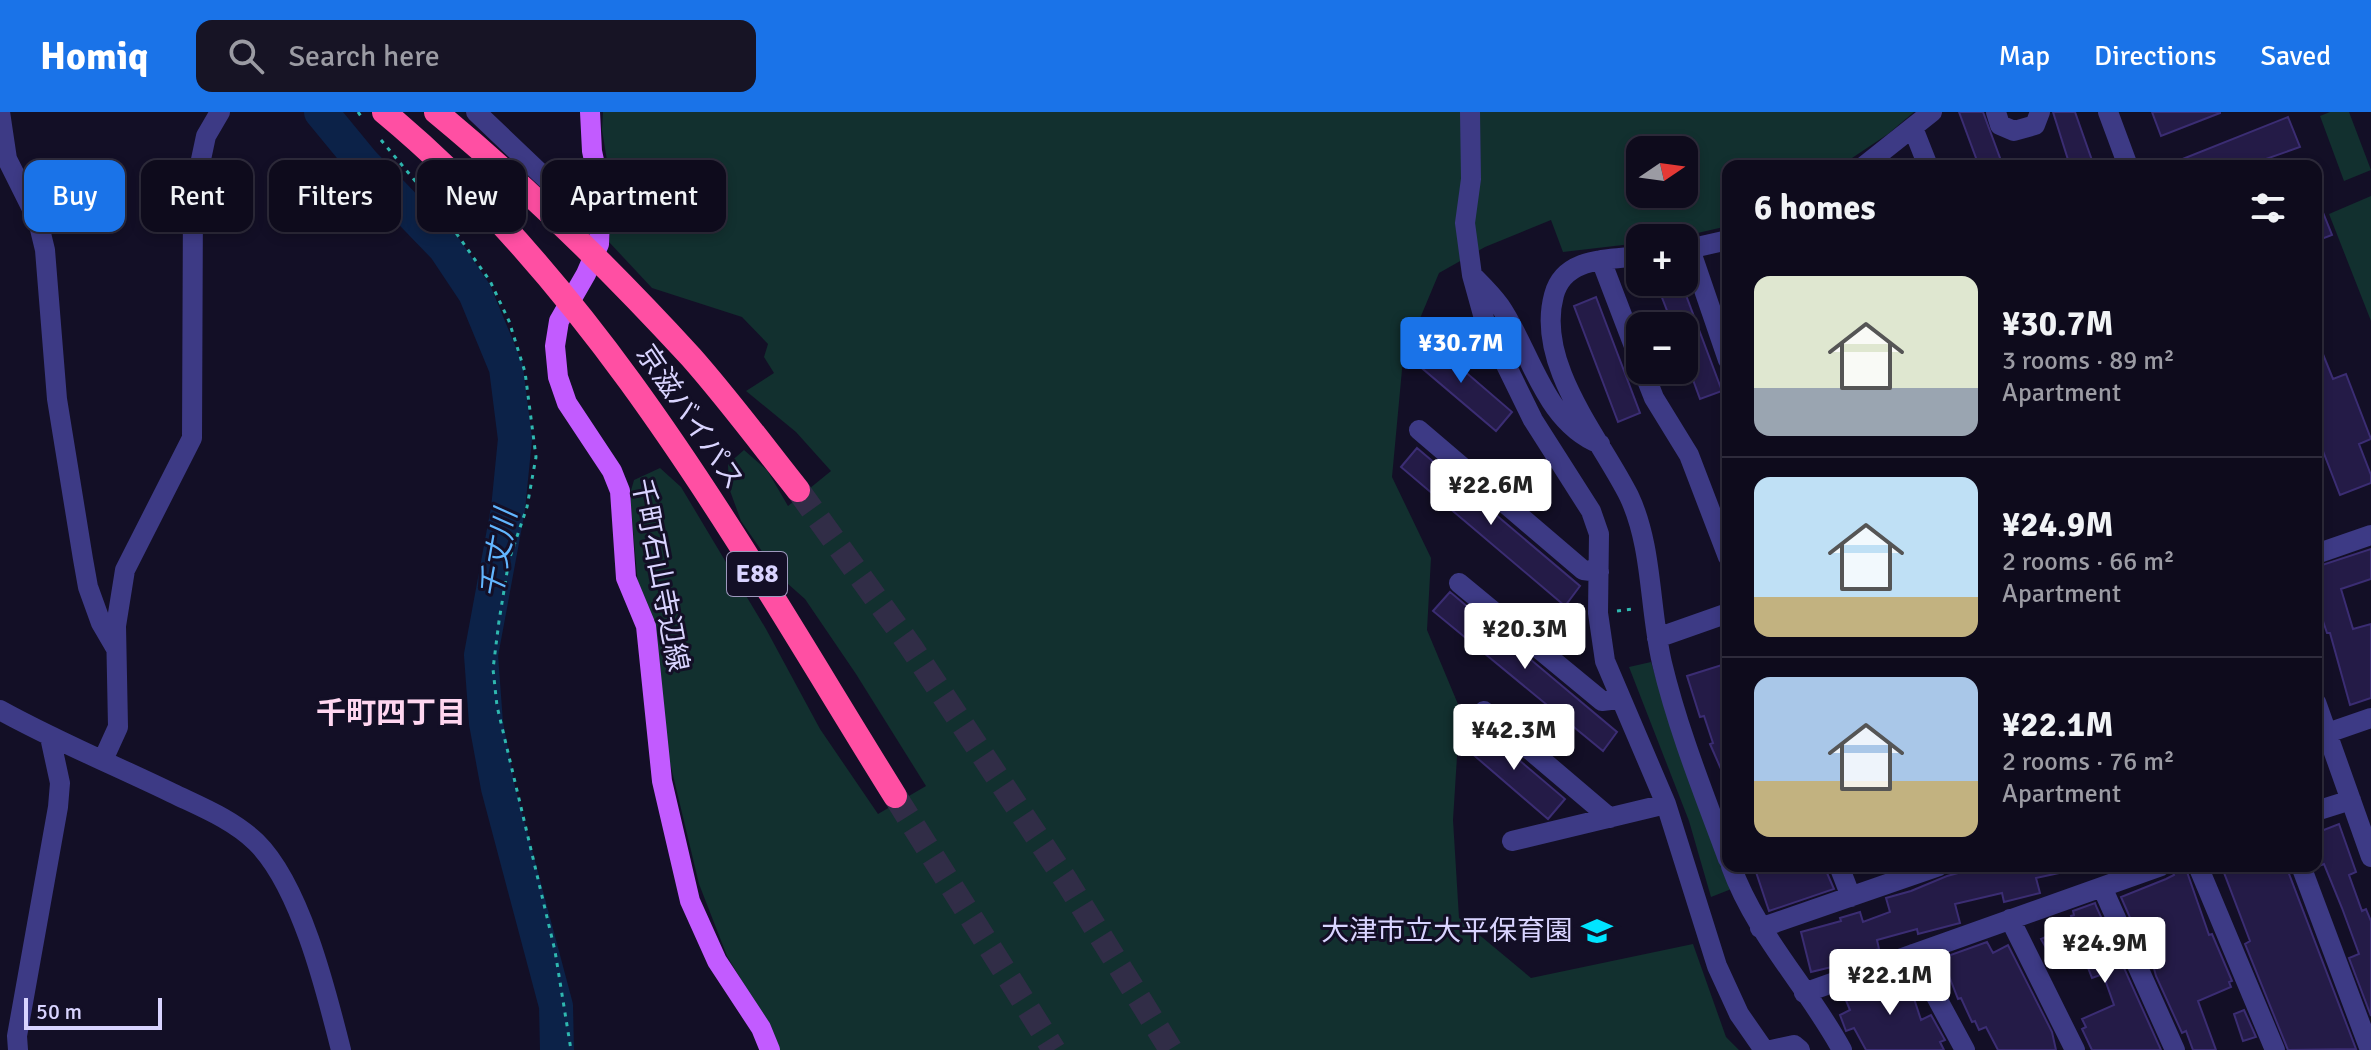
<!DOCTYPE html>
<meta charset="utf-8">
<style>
body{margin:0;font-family:Signika,"Noto Sans JP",sans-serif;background:#171425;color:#f1f3f6;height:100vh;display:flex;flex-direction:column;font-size:30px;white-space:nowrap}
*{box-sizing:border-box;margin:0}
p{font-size:26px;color:#9b9ba3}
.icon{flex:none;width:44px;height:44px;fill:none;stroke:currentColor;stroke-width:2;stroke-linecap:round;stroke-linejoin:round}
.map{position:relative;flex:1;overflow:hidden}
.drawer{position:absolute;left:1722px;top:48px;width:600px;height:712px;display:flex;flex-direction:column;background:#0e0b1c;border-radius:16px;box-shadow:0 4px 12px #0003,0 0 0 2px #2e2b3b}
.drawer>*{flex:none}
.top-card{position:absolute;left:24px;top:48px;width:760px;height:72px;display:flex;gap:16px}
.needle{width:52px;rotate:77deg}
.controls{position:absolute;left:1626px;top:24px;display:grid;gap:16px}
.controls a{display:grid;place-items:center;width:72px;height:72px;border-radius:16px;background:#0e0b1c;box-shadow:0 4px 12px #0003,0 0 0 2px #2e2b3b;font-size:40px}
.scale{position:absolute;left:24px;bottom:20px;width:138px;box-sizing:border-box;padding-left:8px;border:4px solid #d9d4ff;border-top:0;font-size:22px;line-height:28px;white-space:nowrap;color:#d9d4ff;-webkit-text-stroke:6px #130f26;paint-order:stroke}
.price{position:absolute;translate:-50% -68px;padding:0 18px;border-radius:8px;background:#fff;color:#222;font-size:26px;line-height:52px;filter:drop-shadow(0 2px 4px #0008)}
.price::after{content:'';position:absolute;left:50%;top:48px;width:24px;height:18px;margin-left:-12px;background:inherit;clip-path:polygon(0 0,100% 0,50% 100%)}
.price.selected{background:#1a73e8;color:#fff}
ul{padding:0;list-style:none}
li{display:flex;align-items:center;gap:24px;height:200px;padding:0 32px}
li+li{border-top:2px solid #2e2b3b}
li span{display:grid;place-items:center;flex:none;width:224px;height:160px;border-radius:16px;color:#555}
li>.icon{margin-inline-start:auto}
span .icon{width:96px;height:96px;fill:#fffc;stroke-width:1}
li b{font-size:34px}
h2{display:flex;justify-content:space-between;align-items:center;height:96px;padding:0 32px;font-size:34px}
.tag{padding:0 28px;border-radius:16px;background:#0e0b1c;box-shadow:0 4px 12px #0003,0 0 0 2px #2e2b3b;font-size:28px;line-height:72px}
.tag.selected{background:#1a73e8;color:#fff}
header{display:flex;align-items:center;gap:48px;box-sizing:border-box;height:112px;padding:0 40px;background:#1a73e8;color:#fff}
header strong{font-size:38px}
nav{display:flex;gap:44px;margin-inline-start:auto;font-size:28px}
.search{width:560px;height:72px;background:#171425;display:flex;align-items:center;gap:20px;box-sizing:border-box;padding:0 28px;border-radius:16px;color:#9b9ba3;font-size:30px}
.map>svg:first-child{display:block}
.green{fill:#12302f;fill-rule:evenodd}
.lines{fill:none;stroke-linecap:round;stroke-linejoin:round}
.river{stroke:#0c2248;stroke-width:34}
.building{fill:#241b47;stroke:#3b2d73;stroke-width:2}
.highway-tunnel{stroke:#312d47;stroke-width:24;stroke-dasharray:24 12;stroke-linecap:butt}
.path{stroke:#2fb8b0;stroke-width:3;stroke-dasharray:4 6;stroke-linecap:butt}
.minor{stroke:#3d3a85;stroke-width:20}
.major{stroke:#c25bff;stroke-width:20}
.highway{stroke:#ff4fa3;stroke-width:24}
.labels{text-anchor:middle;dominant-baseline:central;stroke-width:6;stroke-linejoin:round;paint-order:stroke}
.shield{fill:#130f26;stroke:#9e99be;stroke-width:2}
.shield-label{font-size:26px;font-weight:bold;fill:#d9d4ff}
.street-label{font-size:28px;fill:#d9d4ff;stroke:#130f26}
.poi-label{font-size:28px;fill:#d9d4ff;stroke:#130f26;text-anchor:end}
.water-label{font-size:30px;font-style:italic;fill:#62b6ff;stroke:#130f26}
.neighbourhood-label{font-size:30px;font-weight:bold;fill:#ffd6f0;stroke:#130f26}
</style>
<header>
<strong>Homiq</strong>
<div class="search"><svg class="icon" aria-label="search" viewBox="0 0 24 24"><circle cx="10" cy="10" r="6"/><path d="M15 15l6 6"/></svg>Search here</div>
<nav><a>Map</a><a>Directions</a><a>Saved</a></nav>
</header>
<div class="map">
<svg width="2371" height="938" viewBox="0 0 2371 938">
<rect width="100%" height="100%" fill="#130f26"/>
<!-- green -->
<path class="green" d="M603,0H1914L1888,22L1840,54H1728V114L1676,126H1640V131L1563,140L1551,108L1485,135L1439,161L1403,247L1392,365L1431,446L1427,518L1460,597L1453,708L1459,806L1531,866L1693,832L1726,925L1739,938H780L757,894L727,844L699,772L666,634L638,474L630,382L634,368L660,356L681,375L766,517L820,617L878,702L926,674L856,562L805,487L779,464L741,409L729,376L728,352L744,338L767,358L788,394L831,359L796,320L746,279L774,261L764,245L768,232L742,205L652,176L609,130L613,85L602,18ZM1640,38H1684V82H1640Z
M2330,0H2349L2371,58L2344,69L2320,4Z
M2371,84V209L2329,102Z
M1651,550L1678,636L1734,776L1711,785L1689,709L1629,555Z"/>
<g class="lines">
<!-- river -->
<path class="river" d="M321,0L363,51L445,136L475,181L506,256L515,327L508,397L481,543L486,611L498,676L556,894L557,938"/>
</g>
<!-- building -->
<path class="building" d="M1959,0H1983L2003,54H1979Z
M2053,0H2075L2094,54H2070Z
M2152,0H2220V1L2161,24Z
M2288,5L2300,35L2246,54H2165Z
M2316,83L2332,123L2316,129Z
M1656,170H1681L1722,279L1700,287L1684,243V214H1673Z
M1596,185L1640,301L1618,310L1574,194Z
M2316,225L2333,267L2346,262L2371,327L2359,332L2371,363V371L2340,383L2316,321Z
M1426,226L1512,300L1496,319L1410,246Z
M1417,336L1580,474L1565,494L1401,355Z
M2371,437V467L2341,477L2353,517L2371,512V586L2350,593L2330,521H2327L2316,488V455Z
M1450,480L1617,620L1603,639L1433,499Z
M1728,551V673L1710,632L1713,631L1704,604L1700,605L1687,564Z
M1479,614L1565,687L1548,707L1462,633Z
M2339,712L2356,760L2349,763L2362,799L2366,797L2371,809V904L2349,846L2359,842L2342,796L2324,752L2316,755V721Z
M1754,754H1824L1834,777L1769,799Z
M1984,754H2064V760L2036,766L2040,781L2004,790L2002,781L1955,792L1960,811L1918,822L1917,817L1877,828L1879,837L1839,848L1840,853L1811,860L1801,820L1841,809L1840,806L1860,800L1863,810L1890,800L1886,786L1911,779L1947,764Z
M2234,754H2286L2356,937L2288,938L2245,832L2250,829L2223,758Z
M2186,757L2209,823L2212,822L2232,869L2229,870L2231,875L2198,889L2216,938H2193L2186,919L2182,921L2156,864L2149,838L2145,840L2121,785L2166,767L2174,763L2173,760Z
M2095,791L2096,794L2161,938H2092L2082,917L2086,915L2082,907L2114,893L2103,862L2092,866L2081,838L2054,850L2041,827L2074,813L2071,804L2074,803L2073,799Z
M1987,830L1993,841L2008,833L2052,920L2056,938H1998L1986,915L1979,918L1975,909L1972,910L1961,886L1958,887L1942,846Z
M1905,859L1921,908L1931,903L1945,928L1940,930L1944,938H1866L1854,916L1846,919L1840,903L1850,898L1843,881Z
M2244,898L2256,925L2243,929L2234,902Z"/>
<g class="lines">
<!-- highway-tunnel -->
<path class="highway-tunnel" d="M798,378L911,535L1067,770L1171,938
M895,684L1054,938"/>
<!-- path -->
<path class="path" d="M358,0L363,7
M381,28L442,101L490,169L509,209L525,260L536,345L527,395L509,448L499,509L493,557L497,594L555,839L571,938
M1617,499L1634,497"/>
<!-- minor -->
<path class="minor" d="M0,0L7,47L38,109L45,138L57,287L83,447L88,475L101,511L115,535
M476,0L581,100L601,108
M1470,0L1471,67L1465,111L1472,163L1485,210L1533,308L1591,399L1599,422L1598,501L1605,549L1666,692L1717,854L1739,902L1764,938
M1996,0L2000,13L2014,19L2035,13L2040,0
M2108,0L2128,54
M1913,16L1928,54
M1864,54L1932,0
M1690,137L1728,248
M1684,138L1728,128
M1640,144C1607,148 1564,145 1554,183C1535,252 1600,326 1629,384C1653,435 1649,496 1662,551C1678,618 1704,682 1728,747
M1601,148L1640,250
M1475,166C1484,175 1493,184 1500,194C1531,239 1544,310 1600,332
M1643,258L1654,286L1689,343L1728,445
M1419,318L1583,458L1599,460
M2316,442L2371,423
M1459,471L1602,589L1619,587
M1657,526L1728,501
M2316,590L2371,745
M0,598C56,629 114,653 172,681C201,695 232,707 256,730C300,773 326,878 341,938
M1484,599L1610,706
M2316,625L2371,606
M103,648L118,615L116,514L125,458L192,326L193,85L206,24L220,0
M2316,699L2351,688
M1512,729L1666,692
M1731,754C1756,823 1808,875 1842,938
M1839,754L1851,785
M2198,754L2275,938
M2301,754L2370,938
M2102,775L2175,938
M2010,807L2075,938
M1760,816L1939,754
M1913,842L1965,938
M1804,881L2161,754
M18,938L17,924L58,695L60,671L50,625
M1771,938L1794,933L1800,938"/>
<!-- major -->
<path class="major" d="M590,0L592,39L601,81L599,132L586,162L559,209L555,234L558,265L567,291L612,359L620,379L626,466L646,514L662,669L690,789L717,849L761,916L770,938"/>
<!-- highway -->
<path class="highway" d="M384,0C604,182 746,445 895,684
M436,0C527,75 611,158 691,245C729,288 763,334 798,378"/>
</g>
<!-- icons -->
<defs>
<g id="school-bare" transform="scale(2.4)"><path d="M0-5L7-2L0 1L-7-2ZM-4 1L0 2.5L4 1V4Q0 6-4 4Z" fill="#00e5ff" stroke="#130f26" stroke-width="2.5" paint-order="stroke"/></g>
</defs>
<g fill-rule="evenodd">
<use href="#school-bare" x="1597" y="819"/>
</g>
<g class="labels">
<!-- shield labels -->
<rect class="shield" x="727" y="440" width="60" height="44" rx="6"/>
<g class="shield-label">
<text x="757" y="462">E88</text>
</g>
<!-- street labels -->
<g class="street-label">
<text transform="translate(690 305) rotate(56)">京滋バイパス</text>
<text transform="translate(660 463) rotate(79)">千町石山寺辺線</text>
</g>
<!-- poi labels -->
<g class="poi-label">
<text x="1573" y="819">大津市立大平保育園</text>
</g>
<!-- water labels -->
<g class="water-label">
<text transform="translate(499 442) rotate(-80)">千丈川</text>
</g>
<!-- neighbourhood labels -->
<g class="neighbourhood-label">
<text x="391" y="601">千町四丁目</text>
</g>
</g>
</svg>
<div class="controls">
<a><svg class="needle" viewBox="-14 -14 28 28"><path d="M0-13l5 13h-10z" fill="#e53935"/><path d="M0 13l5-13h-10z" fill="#9b9ba3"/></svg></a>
<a>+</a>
<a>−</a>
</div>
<div class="scale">50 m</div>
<b class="price selected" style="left:1461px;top:273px">¥30.7M</b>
<b class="price" style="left:1491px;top:415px">¥22.6M</b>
<b class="price" style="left:1525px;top:559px">¥20.3M</b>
<b class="price" style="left:1514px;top:660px">¥42.3M</b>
<b class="price" style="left:2105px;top:873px">¥24.9M</b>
<b class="price" style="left:1890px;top:905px">¥22.1M</b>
<div class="top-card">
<a class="tag selected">Buy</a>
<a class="tag">Rent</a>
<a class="tag">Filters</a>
<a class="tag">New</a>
<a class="tag">Apartment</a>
</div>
<section class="drawer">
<h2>6 homes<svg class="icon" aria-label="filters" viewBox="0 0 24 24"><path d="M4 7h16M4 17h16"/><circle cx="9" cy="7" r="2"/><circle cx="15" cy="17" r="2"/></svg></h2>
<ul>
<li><span style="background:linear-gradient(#dfe7d0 70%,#9aa5b1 0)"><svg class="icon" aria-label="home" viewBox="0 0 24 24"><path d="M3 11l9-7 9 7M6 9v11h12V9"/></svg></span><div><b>¥30.7M</b><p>3 rooms · 89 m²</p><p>Apartment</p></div></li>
<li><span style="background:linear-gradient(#bfe0f5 75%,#c2b280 0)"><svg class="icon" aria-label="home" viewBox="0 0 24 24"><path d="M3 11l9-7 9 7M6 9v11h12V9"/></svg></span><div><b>¥24.9M</b><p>2 rooms · 66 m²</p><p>Apartment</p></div></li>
<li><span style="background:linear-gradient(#a9c7e8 65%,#c2b280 0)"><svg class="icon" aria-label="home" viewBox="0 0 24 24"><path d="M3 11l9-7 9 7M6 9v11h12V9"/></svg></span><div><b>¥22.1M</b><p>2 rooms · 76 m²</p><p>Apartment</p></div></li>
</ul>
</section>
</div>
